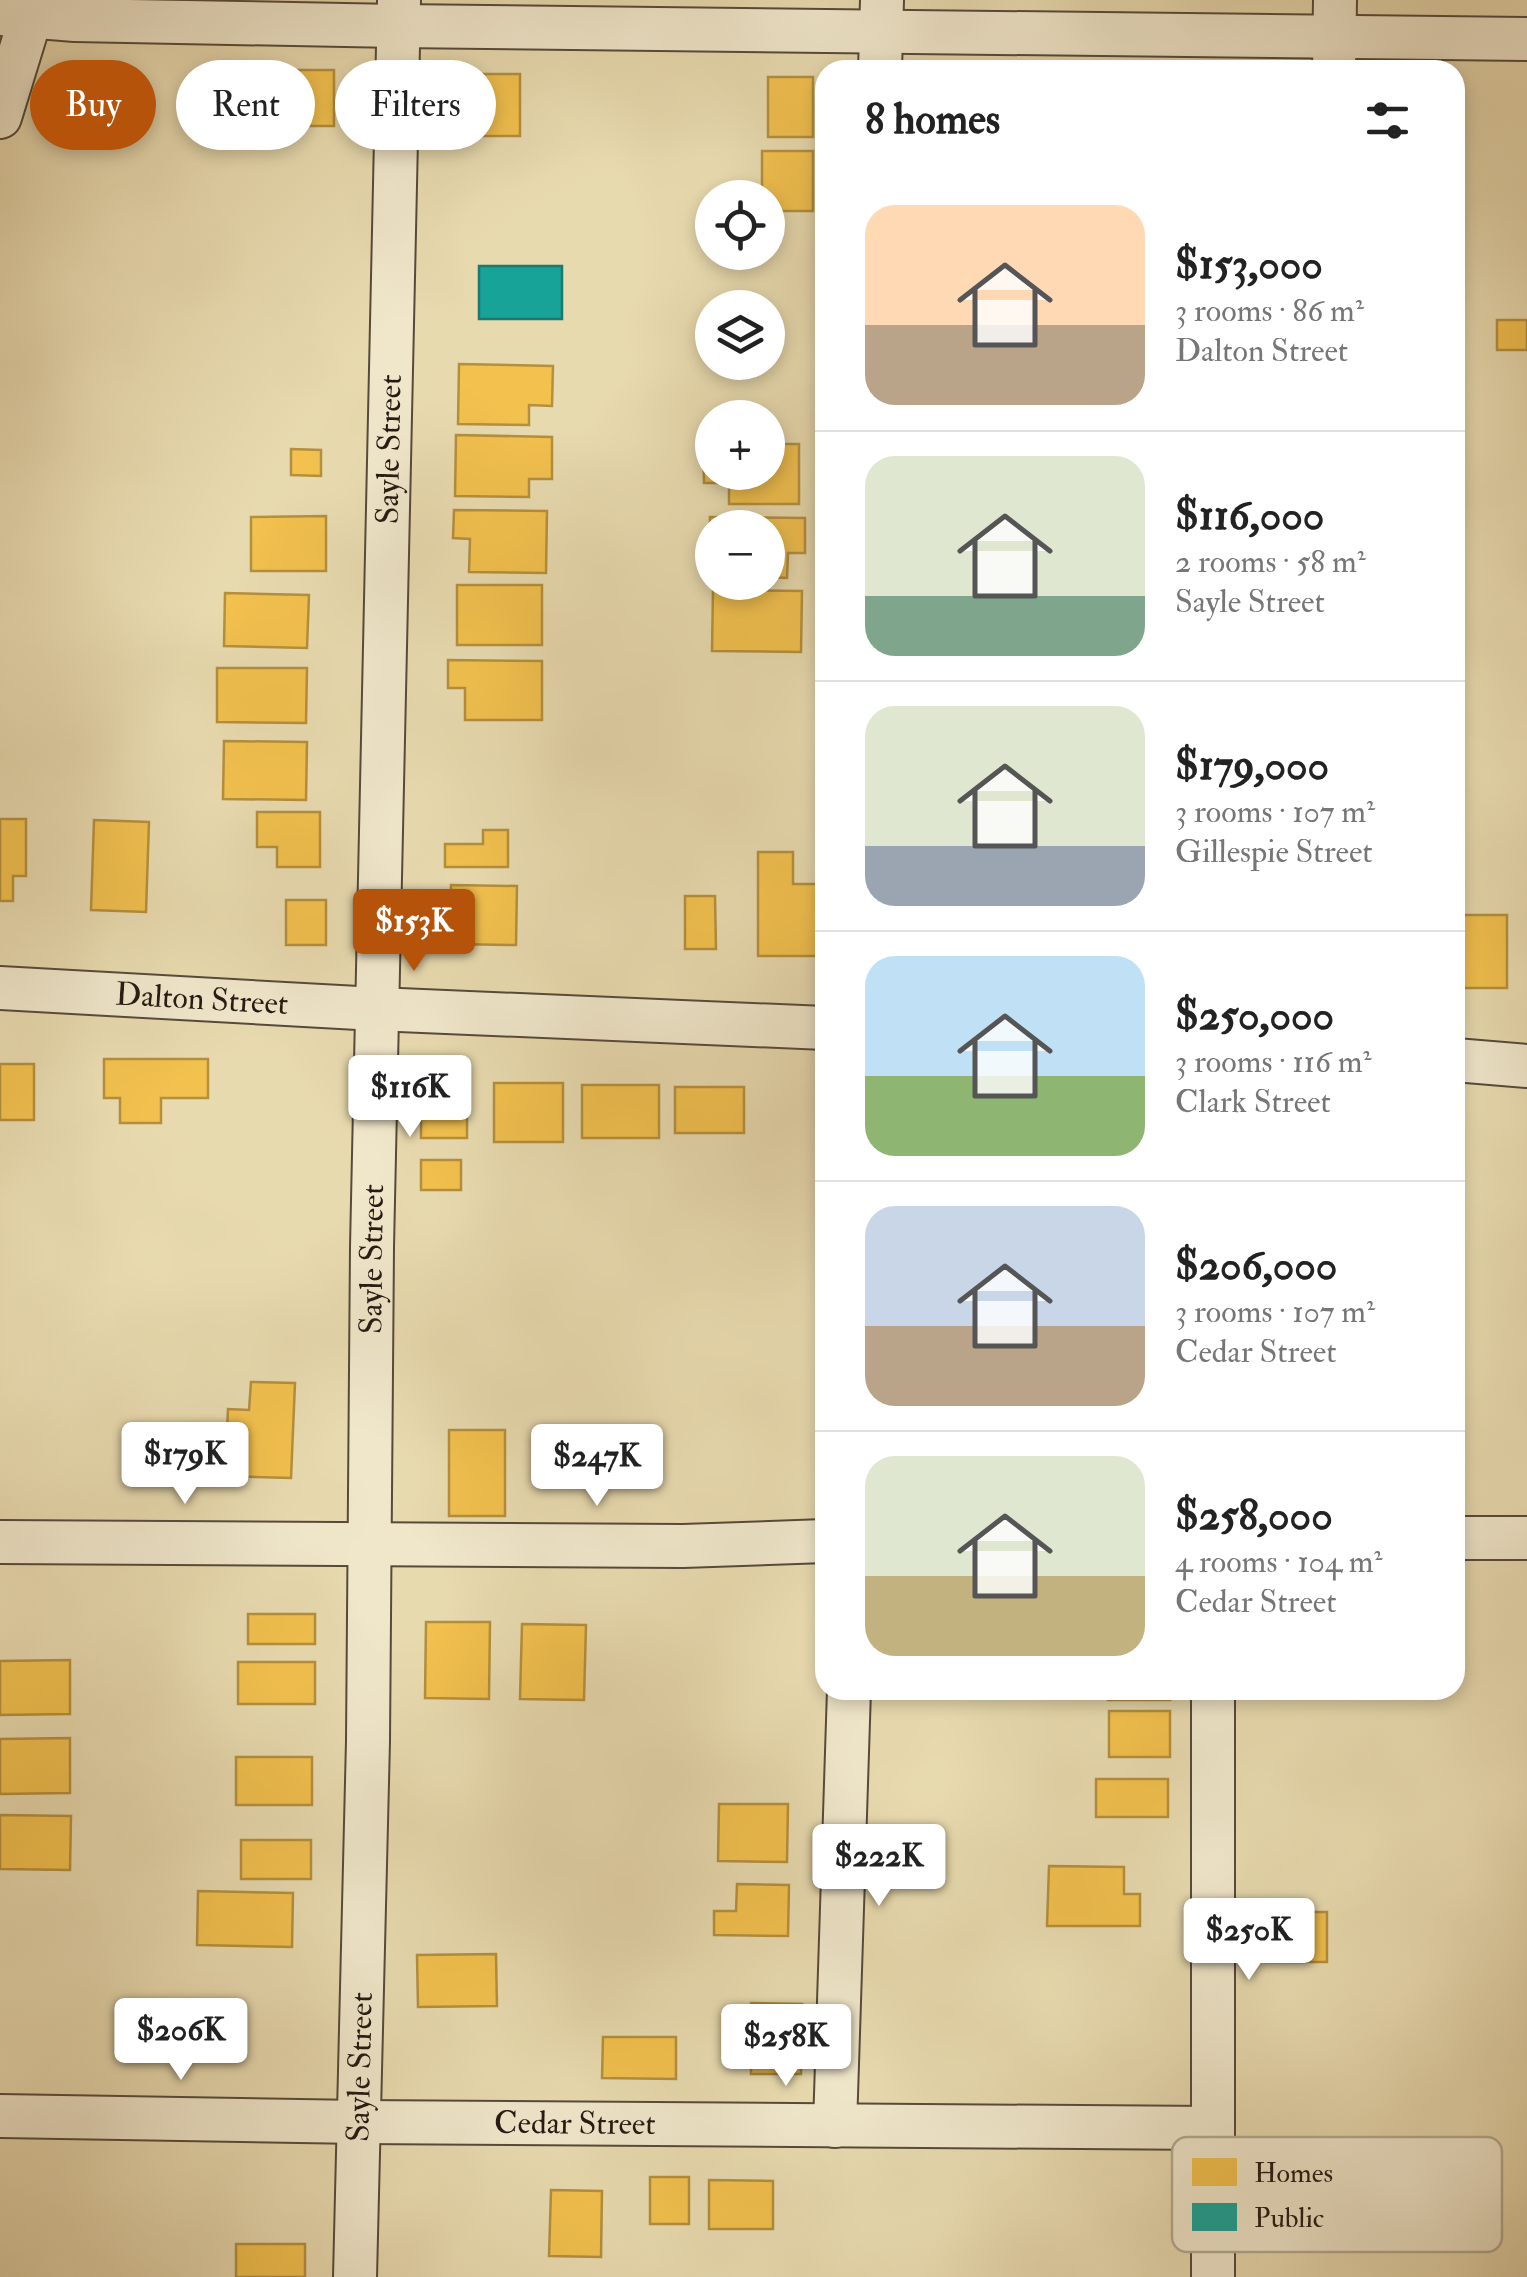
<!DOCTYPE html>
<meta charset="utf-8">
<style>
body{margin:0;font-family:"IM FELL Double Pica",serif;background:#f6f6f6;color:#222;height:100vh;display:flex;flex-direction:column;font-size:38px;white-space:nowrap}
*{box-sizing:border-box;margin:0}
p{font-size:32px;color:#767676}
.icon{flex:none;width:55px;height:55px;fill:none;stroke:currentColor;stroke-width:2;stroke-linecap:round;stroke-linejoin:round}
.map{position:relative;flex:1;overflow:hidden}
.details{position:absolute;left:815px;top:60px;width:650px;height:1640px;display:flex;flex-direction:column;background:#fff;border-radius:30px;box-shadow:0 5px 15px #0003}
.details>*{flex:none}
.top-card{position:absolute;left:30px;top:60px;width:635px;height:90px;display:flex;gap:20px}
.tools{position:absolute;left:695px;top:180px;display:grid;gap:20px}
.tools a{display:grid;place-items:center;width:90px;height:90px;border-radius:50%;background:#fff;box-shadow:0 5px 15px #0003;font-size:50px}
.price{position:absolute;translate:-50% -85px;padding:0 22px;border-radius:10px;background:#fff;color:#222;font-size:32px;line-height:65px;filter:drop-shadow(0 2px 5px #0008)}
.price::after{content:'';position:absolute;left:50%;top:60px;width:30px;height:22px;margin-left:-15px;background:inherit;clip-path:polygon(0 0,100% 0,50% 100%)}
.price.selected{background:#b45309;color:#fff}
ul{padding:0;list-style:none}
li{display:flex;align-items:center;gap:30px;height:250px;padding:0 50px}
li+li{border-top:2px solid #e0e0e0}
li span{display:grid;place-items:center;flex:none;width:280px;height:200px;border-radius:30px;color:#555}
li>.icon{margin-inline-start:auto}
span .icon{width:120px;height:120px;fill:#fffc;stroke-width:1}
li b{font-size:42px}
h2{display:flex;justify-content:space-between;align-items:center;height:120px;padding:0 50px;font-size:42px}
.pill{padding:0 35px;border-radius:45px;background:#fff;box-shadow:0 5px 15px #0003;font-size:35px;line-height:90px}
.pill.selected{background:#b45309;color:#fff}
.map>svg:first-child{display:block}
.homes{fill:#f2c14e;stroke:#b48f3d;stroke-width:2.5}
.public{fill:#17a398;stroke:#1b7a70;stroke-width:2.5}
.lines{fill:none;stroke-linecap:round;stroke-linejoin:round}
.minor-casing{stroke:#564a3b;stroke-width:46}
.minor{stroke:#f0e7cb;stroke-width:42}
.labels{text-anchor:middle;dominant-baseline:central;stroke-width:10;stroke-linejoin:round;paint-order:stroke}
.street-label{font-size:32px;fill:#251a14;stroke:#f0e7cb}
.key{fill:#f0e7cb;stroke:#b3aa94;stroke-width:2.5}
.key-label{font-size:28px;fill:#251a14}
</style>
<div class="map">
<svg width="1527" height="2277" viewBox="0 0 1527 2277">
<rect width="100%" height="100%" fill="#e8daaf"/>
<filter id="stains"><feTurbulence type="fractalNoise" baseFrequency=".002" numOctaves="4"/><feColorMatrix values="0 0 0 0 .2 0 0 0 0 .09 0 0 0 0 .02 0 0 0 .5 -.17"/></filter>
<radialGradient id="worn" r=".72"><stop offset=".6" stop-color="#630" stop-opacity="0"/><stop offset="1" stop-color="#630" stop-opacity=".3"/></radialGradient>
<!-- homes -->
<path class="homes" d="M261,70H334V126H288V110H261Z
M475,74H520V136H475Z
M768,77H813V137H768Z
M762,151H813V211H768V198H762Z
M1455,239L1462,240L1459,287H1455Z
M1497,320H1527V350H1497Z
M459,364L553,366L552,406L529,405V425L458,424Z
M456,435L552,437V479H529V497L455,496Z
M768,444H799V504H729V483H704L703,445H712V472H768Z
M291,449L321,450V476L291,475Z
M454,510L547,511L546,573L469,572L470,539L453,538Z
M326,516V571H251V517Z
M710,517L805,518V553H788L787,578L768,577V528H712V577H710Z
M1455,520H1463V556H1455Z
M457,585H542V645H457Z
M713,590L802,591L801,652L712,651Z
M225,593L309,595L307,648L224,646Z
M448,660L542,661V720H465V688H448Z
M1455,664H1462V713H1455Z
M217,668H307L306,723L217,722Z
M1455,737H1462V785H1455Z
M224,741L307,742L306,800L223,799Z
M257,812H320V867H277V847H257Z
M0,819H26V876H13V901H0Z
M94,820L149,822L146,912L91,910Z
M483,830H508V867H445V844H483Z
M758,852H793V884H822V956H758Z
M451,885L517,886L516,945L450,944Z
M685,896H715L716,949H685Z
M286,900H326V945H286Z
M1456,915H1507V988H1455Z
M104,1059H208V1098H161V1123H120V1098H104Z
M0,1064H34V1120H0Z
M421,1072H467V1138H421Z
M494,1083H563V1142H494Z
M582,1085H659V1138H582Z
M675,1087H744V1133H675Z
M421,1160H461V1190H421Z
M251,1382L295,1383L291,1478L225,1476L228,1409L249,1410Z
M449,1430H505V1516H449Z
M248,1614H315V1644H248Z
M426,1622H490L489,1699L425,1698Z
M522,1624L586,1625L584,1700L520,1699Z
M70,1660V1714L0,1715V1661Z
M238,1662H315V1704H238Z
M1108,1690H1170V1700H1108Z
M1109,1711H1170V1757H1109Z
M70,1738V1793L0,1794V1739Z
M236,1757H312V1805H236Z
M1096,1779H1168V1817H1096Z
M719,1804H788L787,1862L718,1861Z
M0,1815L71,1816L70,1870L0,1869Z
M241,1840H311V1879H241Z
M1049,1866L1124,1867V1894H1140V1926H1047Z
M737,1884L789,1885L788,1936L714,1935V1911H736Z
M198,1891L293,1893L292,1947L197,1945Z
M1265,1912H1327V1962H1265Z
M496,1954L497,2006L418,2007L417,1955Z
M751,2003L802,2004L801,2074H751Z
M603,2037H676V2079L602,2078Z
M650,2177H689V2224H650Z
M709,2180L773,2181V2229H709Z
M551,2190L602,2191L601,2257L549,2256Z
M236,2244H305V2277H236Z"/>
<!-- public -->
<path class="public" d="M479,266H562V319H479Z"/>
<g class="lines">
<!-- minor casing -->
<g class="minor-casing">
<g id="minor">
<path d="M0,14L75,20L397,26L1527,39"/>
<path d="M880,70L882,0"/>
<path d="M1334,70L1335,0"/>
<path d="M0,117L31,16"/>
<path id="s1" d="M0,988L376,1009L825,1028"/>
<path d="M1455,1060L1527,1066"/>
<path d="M1455,1538H1527"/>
<path d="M0,1542L683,1546L825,1541"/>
<path id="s2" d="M0,2116L360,2122L1212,2128"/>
<path d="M835,2126L849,1690"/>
<path id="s3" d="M355,2277L368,1741L372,1247L399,0"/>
<path d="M1213,2277V1690"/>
</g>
</g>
<!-- minor -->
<use href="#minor" class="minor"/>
</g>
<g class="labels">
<!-- street labels -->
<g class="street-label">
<text stroke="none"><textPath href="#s3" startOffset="1828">Sayle Street</textPath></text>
<text stroke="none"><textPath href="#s1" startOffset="202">Dalton Street</textPath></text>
<text stroke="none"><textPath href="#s3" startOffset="1018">Sayle Street</textPath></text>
<text stroke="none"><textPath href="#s3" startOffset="210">Sayle Street</textPath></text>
<text stroke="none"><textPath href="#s2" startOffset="575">Cedar Street</textPath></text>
</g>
</g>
<!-- legend -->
<rect x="1172" y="2137" width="330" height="115" rx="15" class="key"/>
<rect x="1192" y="2158" width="45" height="28" fill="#f2c14e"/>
<rect x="1192" y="2203" width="45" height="28" fill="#17a398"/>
<g class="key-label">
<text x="1254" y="2182">Homes</text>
<text x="1254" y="2227">Public</text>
</g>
<rect width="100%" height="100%" filter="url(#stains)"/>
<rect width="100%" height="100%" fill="url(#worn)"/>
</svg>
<div class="tools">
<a><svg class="icon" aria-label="locate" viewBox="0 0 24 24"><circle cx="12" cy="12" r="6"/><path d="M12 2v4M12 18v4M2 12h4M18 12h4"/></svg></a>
<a><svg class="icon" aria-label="layers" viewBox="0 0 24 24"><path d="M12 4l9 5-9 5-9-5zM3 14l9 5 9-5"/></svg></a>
<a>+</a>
<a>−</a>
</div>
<b class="price selected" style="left:414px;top:974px">$153K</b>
<b class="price" style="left:410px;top:1140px">$116K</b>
<b class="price" style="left:185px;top:1507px">$179K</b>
<b class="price" style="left:597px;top:1509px">$247K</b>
<b class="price" style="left:879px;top:1909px">$222K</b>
<b class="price" style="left:1249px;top:1983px">$250K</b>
<b class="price" style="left:181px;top:2083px">$206K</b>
<b class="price" style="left:786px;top:2089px">$258K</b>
<div class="top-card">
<a class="pill selected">Buy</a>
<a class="pill">Rent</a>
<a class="pill">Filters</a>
</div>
<section class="details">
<h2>8 homes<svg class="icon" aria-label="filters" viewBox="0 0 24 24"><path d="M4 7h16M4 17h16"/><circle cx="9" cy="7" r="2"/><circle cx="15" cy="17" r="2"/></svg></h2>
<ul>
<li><span style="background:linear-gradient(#ffd9b3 60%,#b9a48a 0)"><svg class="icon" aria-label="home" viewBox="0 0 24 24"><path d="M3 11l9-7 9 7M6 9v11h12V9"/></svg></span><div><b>$153,000</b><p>3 rooms · 86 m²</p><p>Dalton Street</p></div></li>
<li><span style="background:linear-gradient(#dfe7d0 70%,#7fa58c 0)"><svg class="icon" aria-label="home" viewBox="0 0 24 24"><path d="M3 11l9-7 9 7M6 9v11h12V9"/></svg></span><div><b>$116,000</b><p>2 rooms · 58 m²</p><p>Sayle Street</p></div></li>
<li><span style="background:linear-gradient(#dfe7d0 70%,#9aa5b1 0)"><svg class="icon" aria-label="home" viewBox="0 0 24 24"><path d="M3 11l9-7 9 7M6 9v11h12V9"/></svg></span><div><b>$179,000</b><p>3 rooms · 107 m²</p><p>Gillespie Street</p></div></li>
<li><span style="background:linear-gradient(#bfe0f5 60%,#8fb573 0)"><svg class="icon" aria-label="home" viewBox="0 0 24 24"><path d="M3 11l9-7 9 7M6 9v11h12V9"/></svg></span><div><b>$250,000</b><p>3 rooms · 116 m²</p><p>Clark Street</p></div></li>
<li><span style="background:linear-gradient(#c9d6e8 60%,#b9a48a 0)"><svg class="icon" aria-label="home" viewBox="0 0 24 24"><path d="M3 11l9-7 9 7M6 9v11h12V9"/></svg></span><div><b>$206,000</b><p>3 rooms · 107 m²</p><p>Cedar Street</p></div></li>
<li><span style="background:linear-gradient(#dfe7d0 60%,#c2b280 0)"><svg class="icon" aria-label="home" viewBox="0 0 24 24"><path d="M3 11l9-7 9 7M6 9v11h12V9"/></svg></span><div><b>$258,000</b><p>4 rooms · 104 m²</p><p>Cedar Street</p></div></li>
</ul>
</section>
</div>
